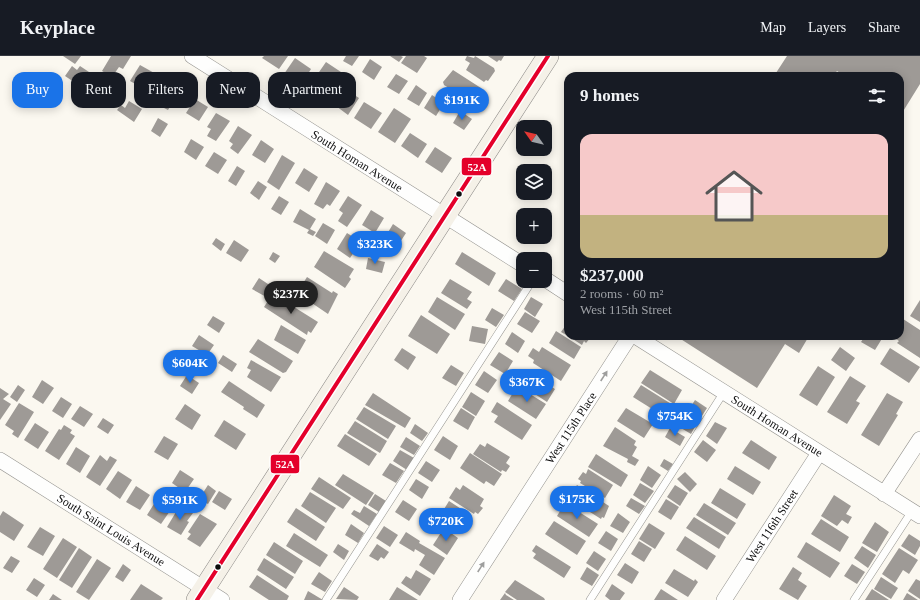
<!DOCTYPE html>
<meta charset="utf-8">
<style>
body{margin:0;font-family:"Times New Roman",serif;background:#242831;color:#f1f3f6;height:100vh;display:flex;flex-direction:column;font-size:15px;white-space:nowrap}
*{box-sizing:border-box;margin:0}
p{font-size:13px;color:#9ea1a6}
.icon{flex:none;width:22px;height:22px;fill:none;stroke:currentColor;stroke-width:2;stroke-linecap:round;stroke-linejoin:round}
.map{position:relative;flex:1;overflow:hidden}
.side{position:absolute;left:564px;top:16px;width:340px;height:268px;display:flex;flex-direction:column;background:#171b24;border-radius:12px;box-shadow:0 2px 10px #0003}
.side>*{flex:none}
.banner{position:absolute;left:12px;top:16px;width:380px;height:36px;display:flex;gap:8px}
.needle{width:26px;rotate:304deg}
.controls{position:absolute;left:516px;top:64px;display:grid;gap:8px}
.controls a{display:grid;place-items:center;width:36px;height:36px;border-radius:8px;background:#171b24;box-shadow:0 2px 10px #0003;font-size:20px}
.price{position:absolute;translate:-50% -34px;padding:0 9px;border-radius:14px;background:#1a73e8;color:#fff;font-size:13px;line-height:26px;filter:drop-shadow(0 1px 2px #0008)}
.price::after{content:'';position:absolute;left:50%;top:24px;width:12px;height:9px;margin-left:-6px;background:inherit;clip-path:polygon(0 0,100% 0,50% 100%)}
.price.on{background:#222;color:#fff}
ul{padding:0;list-style:none}
li{display:grid;align-content:center;gap:8px;height:212px;padding:0 16px}
li span{display:grid;place-items:center;height:124px;border-radius:12px;color:#555}
li>.icon{margin-inline-start:auto}
span .icon{width:72px;height:72px;fill:#fffc;stroke-width:1}
li b{font-size:17px}
h2{display:flex;justify-content:space-between;align-items:center;height:48px;padding:0 16px;font-size:17px}
.tag{padding:0 14px;border-radius:12px;background:#171b24;box-shadow:0 2px 10px #0003;font-size:14px;line-height:36px}
.tag.on{background:#1a73e8;color:#fff}
header{display:flex;align-items:center;gap:24px;box-sizing:border-box;height:56px;padding:0 20px;background:#171b24;border-bottom:1px solid #363941}
header strong{font-size:19px}
nav{display:flex;gap:22px;margin-inline-start:auto;font-size:14px}
.map>svg:first-child{display:block}
.building{fill:#9e9a96}
.lines{fill:none;stroke-linecap:round;stroke-linejoin:round}
.lane-casing{stroke:#94938f;stroke-width:8}
.street-casing{stroke:#94938f;stroke-width:16}
.secondary-casing{stroke:#8b8986;stroke-width:22}
.lane{stroke:#fefefd;stroke-width:7}
.street{stroke:#fefefd;stroke-width:15}
.secondary{stroke:#f5f1e8;stroke-width:21}
.bus-1-casing{stroke:#fff;stroke-width:7}
.bus-1{stroke:#e4002b;stroke-width:4}
.oneway{fill:#9e9e9d}
.bus-dot{fill:#0d0d0d;stroke:#fff;stroke-width:1.5}
.labels{text-anchor:middle;dominant-baseline:central;stroke-width:4;stroke-linejoin:round;paint-order:stroke}
.street-label{font-size:12px;fill:#0d0d0d;stroke:#fff}
.line-badge{stroke:#fff;stroke-width:1.5}
.badge-label{font-size:11px;text-anchor:middle;font-weight:bold;fill:#fff}
</style>
<header>
<strong>Keyplace</strong>
<nav><a>Map</a><a>Layers</a><a>Share</a></nav>
</header>
<div class="map">
<svg width="920" height="544" viewBox="0 0 920 544">
<rect width="100%" height="100%" fill="#fbf8f0"/>
<!-- building -->
<path class="building" d="M63,0H81L75,8Z
M111,0H131L123,13L119,11L112,21L102,15Z
M264,0H288L279,13L262,2Z
M346,0H359L352,10L343,5Z
M390,0H401L403,1L399,6Z
M406,0H424L427,2L417,17L401,7Z
M467,0L474,2L475,0L494,12L495,15L488,25L486,24L484,26L466,14L470,7L465,4Z
M488,0H504L501,5L499,4L497,6Z
M787,0H920V28L902,57L900,56V20H845L837,15L833,20H774Z
M295,2L311,13L301,29L284,18Z
M370,3L382,11L374,24L362,16Z
M326,6L341,16L325,43L314,38L315,36L308,32Z
M140,9L156,18L146,34L130,25Z
M72,10L77,14L80,10L92,18L83,32L65,20Z
M453,14L481,32L482,35L476,45L474,43L471,46L444,29L443,26Z
M396,18L408,25L399,38L387,31Z
M165,25L180,34L168,54L152,46L155,42L153,41L157,34L160,35Z
M416,29L427,37L419,50L407,43Z
M342,31L359,42L348,59L332,47Z
M108,34L117,39L110,51L100,45Z
M432,39L444,47L436,60L424,52Z
M195,43L208,51L199,65L186,57Z
M129,45L142,53L134,66L117,54L121,49L125,52Z
M364,46L382,57L371,73L354,62Z
M394,52L411,63L395,87L378,76Z
M460,55L472,63L464,74L453,67Z
M216,57L230,65L216,85L207,80L211,73L207,71Z
M158,62L168,68L160,81L151,75Z
M238,70L252,79L238,98L230,92L233,88L229,85Z
M410,77L427,88L418,102L401,90Z
M191,83L204,91L196,104L184,96Z
M261,84L274,93L265,107L252,99Z
M435,91L452,102L442,117L425,106Z
M214,96L227,104L218,118L205,110Z
M282,99L295,107L279,134L267,126Z
M237,110L245,115L236,130L228,125Z
M304,112L318,121L309,136L295,127Z
M258,125L267,131L259,144L250,137Z
M326,126L340,135L330,150L327,148L323,153L314,148Z
M279,140L289,146L281,159L271,153Z
M348,140L362,149L347,171L338,165L343,157L339,154Z
M300,153L316,163L310,173L316,176L313,180L307,177L309,174L293,166Z
M371,154L384,162L375,177L362,169Z
M323,167L335,174L327,188L315,180Z
M393,168L406,177L397,191L384,183Z
M347,177L361,186L350,202L337,193Z
M216,182L225,188L221,195L212,188Z
M234,184L249,194L241,206L226,197Z
M324,195L354,213L349,221L351,223L345,232L314,211Z
M273,196L280,200L275,207L269,203Z
M462,196L496,217L489,230L455,208Z
M368,202L385,206L382,217L366,213Z
M307,221L332,237L333,235L338,238L328,258L297,237Z
M259,222L274,232L268,242L252,233Z
M450,223L472,236L467,243L472,246L467,253L441,237Z
M506,223L522,233L514,245L498,235Z
M271,240L285,248L286,246L318,266L311,277L308,275L307,279L264,251Z
M437,241L465,258L455,274L428,256Z
M531,241L543,248L535,261L524,253Z
M920,244V266L910,260Z
M492,252L504,259L496,271L485,264Z
M525,256L540,265L532,277L517,268Z
M421,259L450,278L437,298L408,280Z
M213,260L225,267L219,277L207,269Z
M900,261L920,274V302L897,287L899,285L892,280H900Z
M568,266V280L561,276Z
M281,269L306,284L298,298L274,284Z
M472,270L488,273L485,288L469,285Z
M556,275L581,291L574,303L549,287Z
M512,276L525,285L518,297L505,288Z
M199,279L214,289L207,299L192,290Z
M568,280H590L591,281L586,287L584,285L582,289Z
M676,280H809L799,297L785,288L757,332Z
M865,280H881L883,281L875,294L861,286Z
M258,283L293,305L286,316L283,317L249,296Z
M542,291L571,309L561,325L533,307L534,304L528,300L533,292L539,296Z
M840,291L855,302L846,315L831,304Z
M402,292L416,301L408,314L394,304Z
M890,292L920,311L909,327L880,308Z
M499,296L513,305L505,318L490,309Z
M223,299L237,308L232,316L218,307Z
M251,304L281,321L271,336L247,321L251,314L247,312Z
M451,309L464,317L456,330L442,322Z
M818,310L835,321L817,350L799,339Z
M522,313L555,333L547,346L515,325Z
M650,314L682,334L674,348L641,327Z
M484,315L497,324L488,337L475,329Z
M187,319L199,327L192,338L180,330Z
M850,320L866,330L856,345L860,347L847,368L827,356Z
M42,324L54,332L43,348L32,341Z
M229,325L265,349L257,362L243,353L244,351L221,336Z
M18,329L25,334L17,346L10,341Z
M641,329L673,349L665,361L633,341Z
M517,330L546,348L536,363L508,345Z
M0,332L9,338L3,343L11,348L0,364Z
M471,336L485,345L476,360L462,351Z
M373,337L411,362L405,372L365,349Z
M887,337L903,346L896,358L898,359L879,390L861,379Z
M61,341L72,348L63,362L52,355Z
M695,344L707,352L700,363L688,355Z
M497,346L532,369L522,384L494,366L498,360L491,356Z
M19,347L34,356L18,382L12,378L14,375L5,369Z
M185,348L201,359L192,374L175,363Z
M80,350L93,358L84,371L71,363Z
M364,351L396,370L388,383L356,363Z
M461,352L475,361L468,374L453,365Z
M626,352L653,368L644,382L617,365Z
M683,358L697,367L691,378L676,369Z
M103,362L114,369L108,378L97,371Z
M224,364L246,378L236,394L214,380Z
M355,365L387,385L380,397L347,377Z
M715,366L727,372L717,388L706,380Z
M35,367L49,376L38,393L24,384Z
M415,368L428,377L422,385L410,377Z
M64,369L72,374L70,377L75,380L59,404L45,395L59,373L61,374Z
M615,371L636,385L634,389L637,391L632,400L639,404L635,410L627,406L628,403L603,390Z
M670,372L685,381L680,390L665,381Z
M345,378L377,398L369,410L337,390Z
M164,380L178,388L168,404L154,396Z
M443,380L458,390L450,404L434,394Z
M406,381L420,390L414,399L400,391Z
M703,384L716,394L707,406L694,396Z
M751,384L777,401L769,414L742,397Z
M487,387L510,401L506,407L510,410L506,416L502,414L501,416L473,398L480,388L485,391Z
M76,391L90,400L80,417L66,408Z
M400,394L414,402L407,414L393,405Z
M470,397L502,418L494,430L486,425L484,428L460,412Z
M596,398L628,419L621,431L588,411Z
M100,399L107,405L110,400L117,404L100,430L86,421Z
M664,403L673,408L668,415L660,410Z
M426,405L440,414L432,426L418,417Z
M390,407L404,415L396,427L382,419Z
M648,410L661,419L652,432L640,424Z
M735,410L761,426L753,439L727,423Z
M588,413L613,429L605,442L580,427L581,425L578,423L583,416L586,418Z
M180,414L194,423L185,436L172,427Z
M118,415L132,424L120,443L106,433Z
M685,416L697,428L690,436L677,423Z
M343,418L374,437L366,449L335,429Z
M319,421L351,442L343,453L311,433Z
M416,423L429,431L422,443L409,434Z
M640,427L654,435L645,447L633,439Z
M208,429L216,435L208,448L199,443Z
M463,429L484,443L480,450L483,452L478,458L475,456L474,458L449,442L456,431L460,434Z
M577,429L609,450L604,462L602,461L601,463L568,442Z
M675,429L688,437L680,450L667,441Z
M136,430L150,439L140,454L126,446Z
M720,432L746,448L737,463L711,447Z
M219,435L232,443L225,454L212,446Z
M310,436L336,452L326,467L301,450Z
M375,438L386,445L379,456L368,449Z
M834,439L851,450L846,458L852,461L848,468L842,464L837,470L821,460Z
M631,442L645,450L639,458L626,450Z
M157,443L172,452L161,468L147,459Z
M666,443L679,451L671,464L658,456Z
M403,444L417,453L409,465L395,456Z
M449,445L472,460L461,477L438,463Z
M565,447L598,468L589,481L557,460Z
M704,447L736,467L728,479L696,459Z
M364,450L377,458L369,470L351,458L354,454L360,457Z
M183,451L193,457L187,465L189,466L181,479L167,471L176,456L179,458Z
M296,452L325,471L316,485L287,466Z
M3,455L24,469L14,485L0,476V460Z
M618,457L630,466L623,477L610,470Z
M200,458L217,468L200,491L187,483L191,478L188,476Z
M694,461L726,481L719,493L686,472Z
M821,463L849,481L840,496L811,478Z
M554,465L586,485L577,499L545,478Z
M875,466L889,476L877,496L862,487Z
M649,467L665,477L655,493L639,483Z
M351,468L364,477L358,487L345,479Z
M384,470L398,479L390,491L376,482Z
M40,471L55,480L43,500L27,491Z
M444,472L458,482L447,499L433,489Z
M606,475L618,483L611,495L598,487Z
M406,476L420,485L419,487L445,502L434,519L419,509L425,499L415,493L414,496L399,487Z
M294,477L328,499L320,511L286,490Z
M909,478L920,485V490L915,499L901,490Z
M685,480L716,500L707,514L676,494Z
M63,482L77,491L57,522L43,513Z
M639,485L652,493L644,506L631,498Z
M274,486L303,505L295,518L266,499Z
M806,486L840,507L830,522L797,501Z
M338,488L349,495L344,504L333,496Z
M377,488L389,496L384,503L381,501L378,505L369,500Z
M536,489L571,511L564,522L533,502L536,498L532,495Z
M862,490L876,499L868,512L854,502Z
M79,492L92,501L72,532L59,524Z
M899,492L918,504L909,518L903,514L895,527L882,518Z
M594,495L606,503L598,515L586,507Z
M11,500L20,505L12,517L3,512Z
M264,502L294,521L286,533L257,514Z
M97,503L111,512L89,544L76,536Z
M625,507L639,516L632,528L617,519Z
M123,508L131,514L123,526L115,521Z
M852,508L865,516L857,528L844,520Z
M587,511L599,519L592,530L580,523Z
M793,511L802,517L798,524L807,530L798,544L779,533Z
M674,513L694,525L695,523L698,526L688,541L665,527Z
M416,514L431,523L420,540L401,527L406,520L411,523Z
M319,516L332,525L325,536L311,528Z
M257,519L289,540L287,544H269L249,531Z
M881,521L898,532L891,543L874,533Z
M34,522L45,529L37,541L26,534Z
M916,523L920,525V543L908,535Z
M515,524L544,542L545,544H517L505,536Z
M141,528L163,542L161,544H130Z
M612,528L625,537L620,544H610L605,540Z
M344,531L359,541L357,544L336,543Z
M397,531L418,544H389Z
M661,533L678,544H654Z
M872,533L889,544H865Z
M308,535L323,544H304Z
M505,537L506,539L514,544H500Z
M907,537L918,544H903Z
M53,538L62,544H49Z"/>
<g class="lines">
<!-- lane casing -->
<g class="lane-casing">
<path id="lane" d="M326,544L532,225
M590,544L724,336
M854,544L912,455"/>
</g>
<!-- street casing -->
<g class="street-casing">
<path id="street" d="M192,0L523,209
M545,223L568,238
M635,280L920,460
M0,404L222,544
M884,438L920,383
M460,544L630,280
M724,544L819,397"/>
</g>
<!-- secondary casing -->
<g class="secondary-casing">
<path id="secondary" d="M197,544L548,0"/>
</g>
<!-- lane -->
<use href="#lane" class="lane"/>
<!-- street -->
<use href="#street" class="street"/>
<!-- secondary -->
<use href="#secondary" class="secondary"/>
<!-- bus-1 casing -->
<g class="bus-1-casing">
<path id="bus-1" d="M197,544L548,0"/>
</g>
<!-- bus-1 -->
<use href="#bus-1" class="bus-1"/>
</g>
<!-- one-way arrows -->
<defs><path id="oneway-solid" d="M-6-.8H1V-3.2L6.5 0L1 3.2V.8H-6Z"/></defs>
<g class="oneway">
<use href="#oneway-solid" transform="translate(604 320) rotate(-57)"/>
<use href="#oneway-solid" transform="translate(481 511) rotate(-57)"/>
</g>
<!-- markers -->
<g class="bus-dot">
<circle cx="459" cy="138" r="3.5"/>
<circle cx="218" cy="511" r="3.5"/>
</g>
<g class="labels">
<!-- street labels -->
<g class="street-label">
<text transform="translate(357 105) rotate(32)">South Homan Avenue</text>
<text transform="translate(777 370) rotate(32)">South Homan Avenue</text>
<text transform="translate(571 372) rotate(-57)">West 115th Place</text>
<text transform="translate(772 470) rotate(-57)">West 116th Street</text>
<text transform="translate(111 474) rotate(32)">South Saint Louis Avenue</text>
</g>
</g>
<g class="line-badge">
<rect x="461" y="101" width="31" height="19" rx="4" fill="#e4002b"/>
<rect x="270" y="398" width="30" height="20" rx="4" fill="#e4002b"/>
</g>
<g class="badge-label">
<text x="477" y="115">52A</text>
<text x="285" y="412">52A</text>
</g>
</svg>
<div class="controls">
<a><svg class="needle" viewBox="-14 -14 28 28"><path d="M0-13l5 13h-10z" fill="#e53935"/><path d="M0 13l5-13h-10z" fill="#9ea1a6"/></svg></a>
<a><svg class="icon" aria-label="layers" viewBox="0 0 24 24"><path d="M12 4l9 5-9 5-9-5zM3 14l9 5 9-5"/></svg></a>
<a>+</a>
<a>−</a>
</div>
<b class="price" style="left:462px;top:65px">$191K</b>
<b class="price" style="left:375px;top:209px">$323K</b>
<b class="price on" style="left:291px;top:259px">$237K</b>
<b class="price" style="left:190px;top:328px">$604K</b>
<b class="price" style="left:527px;top:347px">$367K</b>
<b class="price" style="left:675px;top:381px">$754K</b>
<b class="price" style="left:577px;top:464px">$175K</b>
<b class="price" style="left:180px;top:465px">$591K</b>
<b class="price" style="left:446px;top:486px">$720K</b>
<div class="banner">
<a class="tag on">Buy</a>
<a class="tag">Rent</a>
<a class="tag">Filters</a>
<a class="tag">New</a>
<a class="tag">Apartment</a>
</div>
<section class="side">
<h2>9 homes<svg class="icon" aria-label="filters" viewBox="0 0 24 24"><path d="M4 7h16M4 17h16"/><circle cx="9" cy="7" r="2"/><circle cx="15" cy="17" r="2"/></svg></h2>
<ul>
<li><span style="background:linear-gradient(#f6c9c9 65%,#c2b280 0)"><svg class="icon" aria-label="home" viewBox="0 0 24 24"><path d="M3 11l9-7 9 7M6 9v11h12V9"/></svg></span><div><b>$237,000</b><p>2 rooms · 60 m²</p><p>West 115th Street</p></div></li>
</ul>
</section>
</div>
